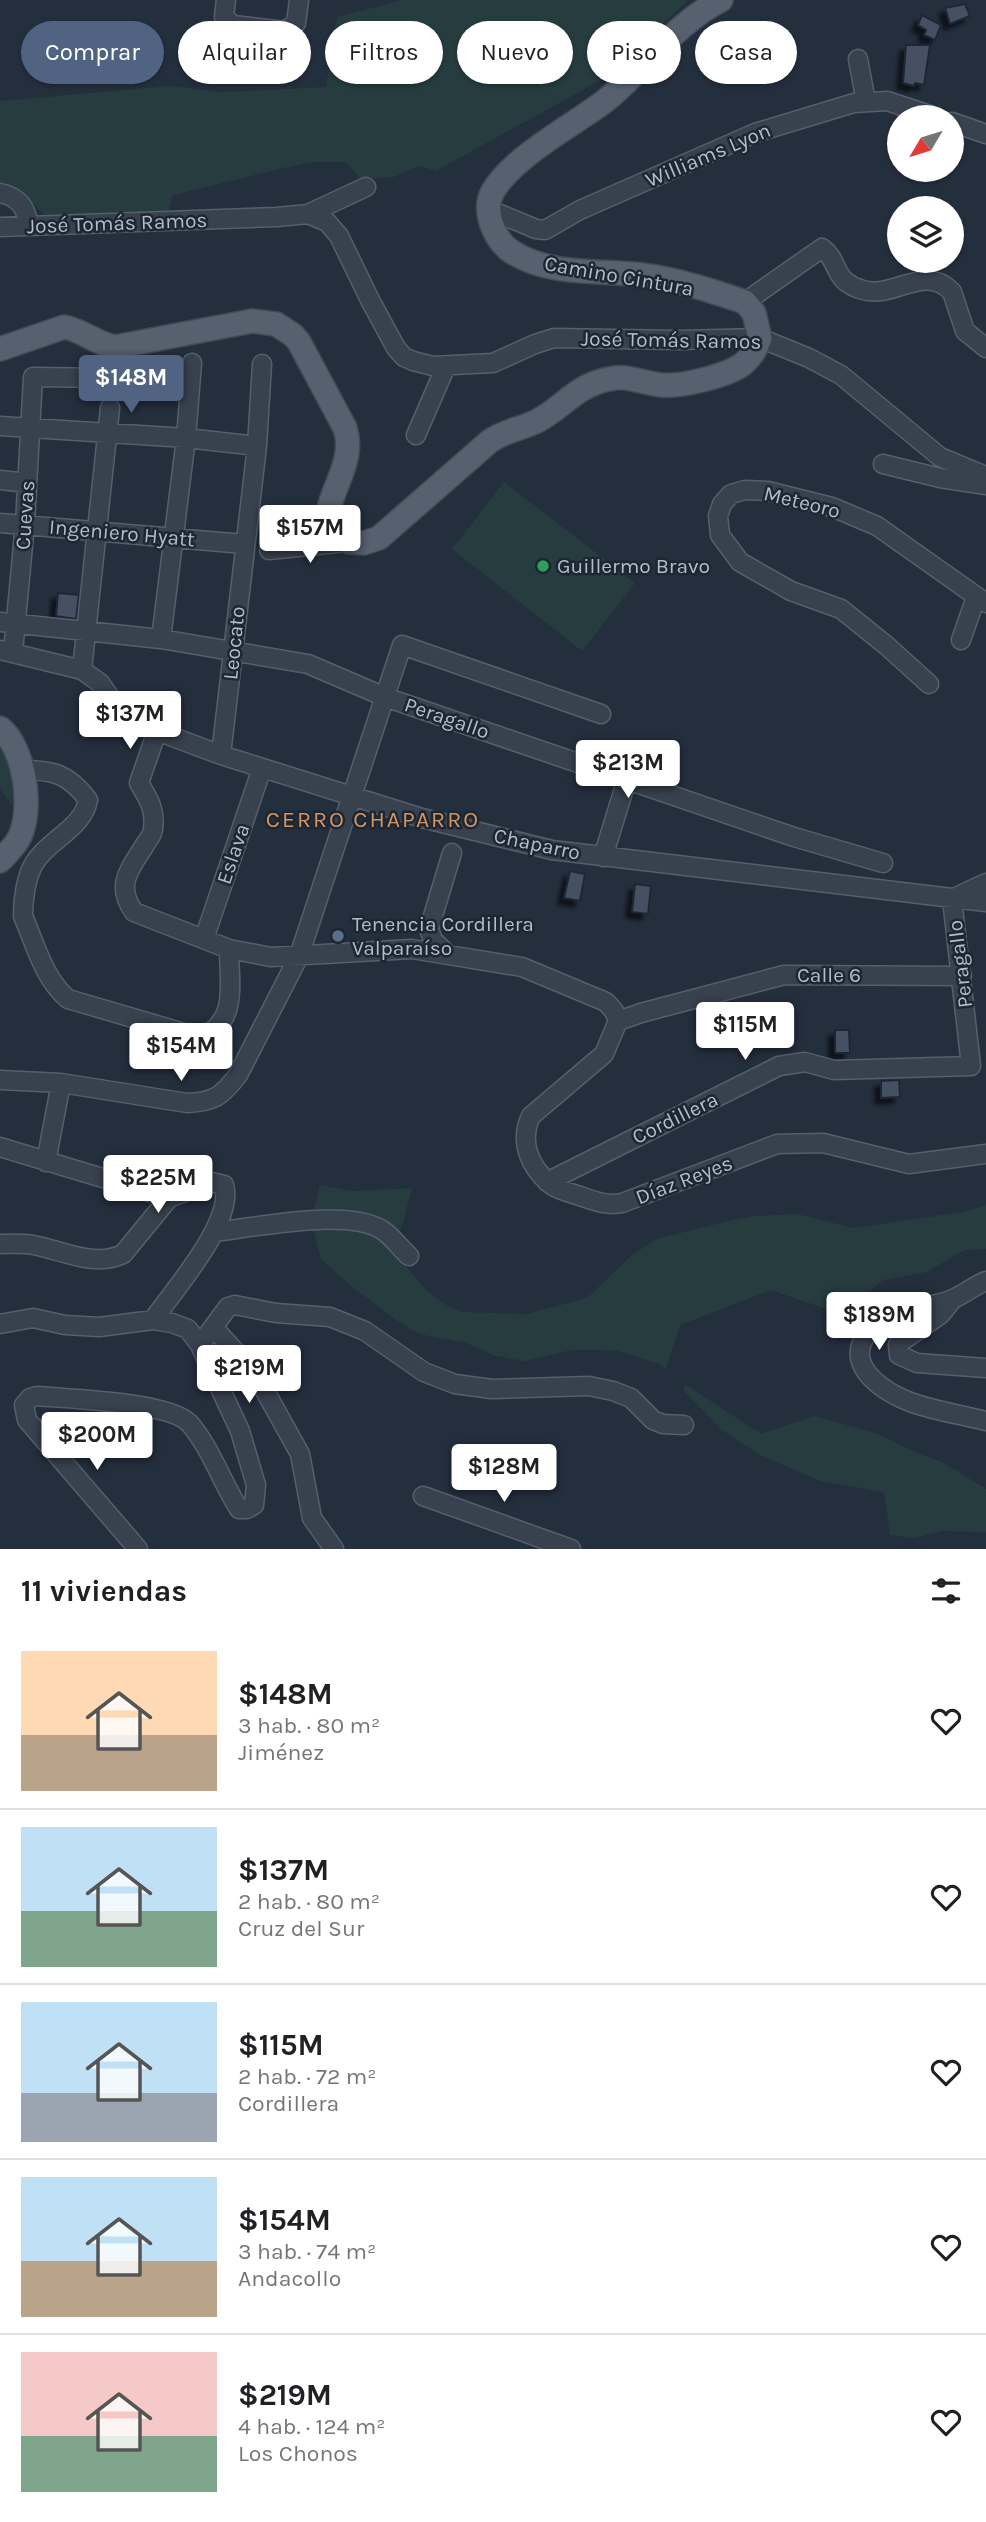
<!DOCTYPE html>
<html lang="es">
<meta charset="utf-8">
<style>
body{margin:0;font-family:Karla,sans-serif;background:#f6f6f6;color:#202124;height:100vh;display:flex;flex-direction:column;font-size:26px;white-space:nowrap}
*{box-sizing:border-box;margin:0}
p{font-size:23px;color:#757577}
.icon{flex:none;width:38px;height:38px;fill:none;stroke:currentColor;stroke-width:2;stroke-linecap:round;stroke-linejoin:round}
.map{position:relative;height:1549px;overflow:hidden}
.side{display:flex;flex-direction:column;background:#fff;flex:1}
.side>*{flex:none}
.hud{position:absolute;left:21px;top:21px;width:945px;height:63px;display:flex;gap:14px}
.needle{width:46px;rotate:232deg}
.buttons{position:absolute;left:887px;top:105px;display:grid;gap:14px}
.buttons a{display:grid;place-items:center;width:77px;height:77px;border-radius:50%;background:#fff;box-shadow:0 2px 5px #0004;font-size:35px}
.price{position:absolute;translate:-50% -60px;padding:0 16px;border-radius:7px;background:#fff;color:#222;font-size:23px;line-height:46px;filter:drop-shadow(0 2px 4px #0008)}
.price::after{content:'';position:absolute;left:50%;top:42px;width:21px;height:16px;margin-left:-10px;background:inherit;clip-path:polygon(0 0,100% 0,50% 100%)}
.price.on{background:#506383;color:#fff}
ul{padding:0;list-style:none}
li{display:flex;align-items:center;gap:21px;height:175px;padding:0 21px}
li+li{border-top:2px solid #e0e0e0}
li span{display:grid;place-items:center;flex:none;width:196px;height:140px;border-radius:0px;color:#555}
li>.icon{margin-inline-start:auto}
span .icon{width:84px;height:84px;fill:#fffc;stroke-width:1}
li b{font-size:30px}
h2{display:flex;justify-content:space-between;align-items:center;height:84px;padding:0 21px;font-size:30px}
.chip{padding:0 24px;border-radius:32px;background:#fff;box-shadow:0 2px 5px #0004;font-size:24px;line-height:63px}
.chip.on{background:#506383;color:#fff}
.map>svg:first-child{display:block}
.green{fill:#263c3f}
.building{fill:#455162;stroke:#1f2835;stroke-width:2;filter:url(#shadow)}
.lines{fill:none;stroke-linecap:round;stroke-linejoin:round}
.minor-casing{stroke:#565f6c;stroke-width:21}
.major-casing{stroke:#414a57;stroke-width:26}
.minor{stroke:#38414e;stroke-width:18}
.major{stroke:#56606e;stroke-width:23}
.leisure-dot{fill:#2e9e5b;stroke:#1d2633;stroke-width:2.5}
.service-dot{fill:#5c6f8a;stroke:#1d2633;stroke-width:2.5}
.labels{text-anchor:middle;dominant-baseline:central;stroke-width:5;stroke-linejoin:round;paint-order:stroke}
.street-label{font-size:21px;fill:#b4bcc9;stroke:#1d2633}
.poi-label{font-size:21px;fill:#b4bcc9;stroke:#1d2633;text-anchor:start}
.neighbourhood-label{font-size:23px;letter-spacing:2px;fill:#d59563;stroke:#1d2633}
</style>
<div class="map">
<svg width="986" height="1549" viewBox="0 0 986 1549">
<defs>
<filter id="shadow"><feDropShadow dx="-6" dy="6" stdDeviation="2" flood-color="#0009"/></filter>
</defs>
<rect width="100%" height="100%" fill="#242f3e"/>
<!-- green -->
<path class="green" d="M403,0H688L606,77L436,171L419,166L394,177L360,178L346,162H314L283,168L173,195L168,213L47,217L22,193L0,188V101L170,86L221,92L326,87L337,17Z
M504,482L635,583L582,651L452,549Z
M0,737L16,762L12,805L0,789Z
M320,1185L353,1191L412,1188L403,1223L392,1249L427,1291L448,1306L463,1312L526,1314L587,1298L632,1255L656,1239L729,1221L754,1216L797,1214L854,1228L963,1212L986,1205V1249L964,1250L927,1272L883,1280L861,1298L832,1311L771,1290L680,1325L666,1369L657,1363L618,1351L598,1350H572L524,1361L496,1356L466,1343L419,1334L396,1320L349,1284L321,1259L311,1221Z
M685,1384L761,1434L814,1416L876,1433L912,1451L942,1462L986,1489V1532L942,1531L914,1538L890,1535L884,1492L820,1481L760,1455L722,1430L683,1390Z"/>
<!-- building -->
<path class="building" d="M965,4L970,16L950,24L945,8Z
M922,15L941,25L935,40L924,35L926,30L918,25Z
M906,45H930L924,85L915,83L914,86L903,83Z
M58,593L79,595L76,619L56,616Z
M570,871L585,874L580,901L564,898Z
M635,884L651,886L648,914L632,912Z
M835,1030H849L850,1053H835Z
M899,1080L900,1097L881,1098V1081Z"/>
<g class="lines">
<!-- minor casing -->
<g class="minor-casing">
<path id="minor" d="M226,0L224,17L233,25L285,31L296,23L299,0
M858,59L866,102
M952,122L986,134
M0,193C19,197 26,207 29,226
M488,209L536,229L545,230L580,210L755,133L854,103L887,101L936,117
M308,214L366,187
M0,227L277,217L308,214L327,222L339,236L370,300L396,348L404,357L413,361L433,366L493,363L535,344L554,338L680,340L760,338L809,358L841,375L940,457L986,476
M745,302L822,248C841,262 831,281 863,290C894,299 925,263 952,292L965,331L986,348
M0,426L186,438L257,446
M416,435L446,366
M883,464L940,478L986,485
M0,480L27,483
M0,523L244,544
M269,550L348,542
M0,622L161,639L308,664L385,697L794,837L883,863
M161,639L186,438L192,363
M961,640L976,597
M0,650L82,670L100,683L112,700L129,714L157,731L221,755L422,818L552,850L986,902
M13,652L25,524L33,377L113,378
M82,670L110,408
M929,684L887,646L841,609L791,591L740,562L720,535L718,516L722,504L731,494L745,490L768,491L832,507L877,526L986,603
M157,731L139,783C148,798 156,810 153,829C153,834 149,839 146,843C131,868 114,884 134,912L229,949L271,957L412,949L522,967L606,1002L614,1011L618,1021L604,1054L531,1116C519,1141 529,1166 550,1184C557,1190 571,1193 580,1196C594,1201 607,1206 622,1203L777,1144L823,1143L909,1164L986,1154
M221,755L257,446L262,364
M23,770C53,770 69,774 88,800C83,828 50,839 35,862C26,876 23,899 23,916C35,944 44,979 68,999L201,1038C239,1021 229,983 229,949
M603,857L627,779
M204,939L262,768
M448,955L433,940L429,929L452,853
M618,1021L641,1013L784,975L962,976
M0,1080L61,1083L187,1103C214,1102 222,1096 238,1075L299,956L402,645L601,714
M0,1147L169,1198L212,1182L224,1185C235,1221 174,1290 153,1320
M46,1162L61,1083
M547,1182L779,1066L805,1062L834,1070L971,1066L952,899L986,883
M216,1232C256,1227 347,1208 382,1230C392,1236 400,1248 409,1256
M0,1244C11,1244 22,1243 33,1245C62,1250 94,1268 123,1254L169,1198
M986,1281C974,1286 964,1294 953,1299C932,1308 905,1307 886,1319C832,1351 871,1388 913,1403C936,1411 962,1415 986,1421
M953,1299L941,1314L902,1341L898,1345L899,1355L917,1363L986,1368
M0,1324L33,1318L65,1325L99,1327L153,1320L172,1323L188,1329L200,1345L240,1431L256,1485L254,1505L247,1509H239C221,1481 212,1450 190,1424C171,1402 69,1399 37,1396L30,1398L24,1405L27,1420L138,1549
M214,1328L242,1359L265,1391L300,1454L312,1518L334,1549
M200,1345L228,1307L235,1305L276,1313L330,1317L365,1331L424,1372L455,1384L492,1389L589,1386L613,1391L631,1398L653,1420L663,1424L684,1425
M423,1496L571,1549"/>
</g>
<!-- major casing -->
<g class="major-casing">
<path id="major" d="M0,349L64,327C83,330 96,344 115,347L252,321L276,324L293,335L299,342L345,428C355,458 334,484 328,512L333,525L348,542L364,543L379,538L490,441C508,429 523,429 539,420C560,409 575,389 598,382C626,372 635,382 661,385C680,387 727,376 743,364C751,357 757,348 760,338L754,313L745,302C712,291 676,279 642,275C600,270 549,276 512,252C494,240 482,210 493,191C514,156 572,126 605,101C645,69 674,24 721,0
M0,728C25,748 33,808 20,836C16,846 7,853 0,861"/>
</g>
<!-- minor -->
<use href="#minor" class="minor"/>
<!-- major -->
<use href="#major" class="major"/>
</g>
<!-- markers -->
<circle class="leisure-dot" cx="543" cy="566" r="7"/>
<circle class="service-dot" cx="338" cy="936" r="7"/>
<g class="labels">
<!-- street labels -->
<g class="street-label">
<text transform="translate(708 155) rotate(-23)">Williams Lyon</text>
<text transform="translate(117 223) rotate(-2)">José Tomás Ramos</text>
<text transform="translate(619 276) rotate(10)">Camino Cintura</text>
<text transform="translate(671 340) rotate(1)">José Tomás Ramos</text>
<text transform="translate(802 502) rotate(14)">Meteoro</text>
<text transform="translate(25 515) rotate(-86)">Cuevas</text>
<text transform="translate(122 533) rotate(5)">Ingeniero Hyatt</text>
<text transform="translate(234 643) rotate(-84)">Leocato</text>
<text transform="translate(447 718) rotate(19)">Peragallo</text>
<text transform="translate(537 844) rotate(12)">Chaparro</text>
<text transform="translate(233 854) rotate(-71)">Eslava</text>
<text transform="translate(960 964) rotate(-97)">Peragallo</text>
<text x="829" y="975">Calle 6</text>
<text transform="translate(675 1118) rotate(-26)">Cordillera</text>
<text transform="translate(684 1180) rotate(-21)">Díaz Reyes</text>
</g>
<!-- poi labels -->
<g class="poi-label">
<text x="557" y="566">Guillermo Bravo</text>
<text x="352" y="924">Tenencia Cordillera<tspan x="352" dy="24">Valparaíso</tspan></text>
</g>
<!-- neighbourhood labels -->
<g class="neighbourhood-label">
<text x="373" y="819">CERRO CHAPARRO</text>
</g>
</g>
</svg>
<div class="buttons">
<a><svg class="needle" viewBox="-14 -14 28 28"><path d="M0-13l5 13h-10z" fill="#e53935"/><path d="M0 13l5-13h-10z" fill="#757577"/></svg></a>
<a><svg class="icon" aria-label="layers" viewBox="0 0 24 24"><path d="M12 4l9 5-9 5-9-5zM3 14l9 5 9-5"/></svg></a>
</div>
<b class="price on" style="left:131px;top:415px">$148M</b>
<b class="price" style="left:310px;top:565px">$157M</b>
<b class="price" style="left:130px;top:751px">$137M</b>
<b class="price" style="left:628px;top:800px">$213M</b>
<b class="price" style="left:745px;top:1062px">$115M</b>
<b class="price" style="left:181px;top:1083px">$154M</b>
<b class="price" style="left:158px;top:1215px">$225M</b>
<b class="price" style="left:879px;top:1352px">$189M</b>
<b class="price" style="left:249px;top:1405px">$219M</b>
<b class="price" style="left:97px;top:1472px">$200M</b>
<b class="price" style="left:504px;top:1504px">$128M</b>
<div class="hud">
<a class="chip on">Comprar</a>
<a class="chip">Alquilar</a>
<a class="chip">Filtros</a>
<a class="chip">Nuevo</a>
<a class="chip">Piso</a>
<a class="chip">Casa</a>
</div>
</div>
<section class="side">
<h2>11 viviendas<svg class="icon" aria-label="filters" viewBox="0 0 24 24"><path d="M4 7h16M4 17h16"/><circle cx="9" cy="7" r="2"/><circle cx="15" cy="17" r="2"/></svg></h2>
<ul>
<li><span style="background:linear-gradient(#ffd9b3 60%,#b9a48a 0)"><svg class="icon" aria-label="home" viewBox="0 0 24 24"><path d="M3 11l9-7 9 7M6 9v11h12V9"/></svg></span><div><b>$148M</b><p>3 hab. · 80 m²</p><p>Jiménez</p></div><svg class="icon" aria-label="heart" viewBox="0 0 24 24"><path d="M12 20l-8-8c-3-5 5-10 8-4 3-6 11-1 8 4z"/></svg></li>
<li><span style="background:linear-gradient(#bfe0f5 60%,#7fa58c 0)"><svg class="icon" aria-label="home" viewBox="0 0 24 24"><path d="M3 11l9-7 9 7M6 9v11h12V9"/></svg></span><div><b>$137M</b><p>2 hab. · 80 m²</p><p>Cruz del Sur</p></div><svg class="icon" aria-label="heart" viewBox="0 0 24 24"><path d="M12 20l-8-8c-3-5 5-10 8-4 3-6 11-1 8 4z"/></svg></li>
<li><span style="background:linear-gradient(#bfe0f5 65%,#9aa5b1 0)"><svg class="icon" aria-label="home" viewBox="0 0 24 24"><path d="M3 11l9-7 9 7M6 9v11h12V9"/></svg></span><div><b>$115M</b><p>2 hab. · 72 m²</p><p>Cordillera</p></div><svg class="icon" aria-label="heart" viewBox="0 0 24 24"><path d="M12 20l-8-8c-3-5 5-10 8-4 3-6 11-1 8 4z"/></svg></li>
<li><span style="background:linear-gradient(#bfe0f5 60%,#b9a48a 0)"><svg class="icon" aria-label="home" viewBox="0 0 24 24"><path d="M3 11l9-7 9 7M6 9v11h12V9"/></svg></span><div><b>$154M</b><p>3 hab. · 74 m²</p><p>Andacollo</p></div><svg class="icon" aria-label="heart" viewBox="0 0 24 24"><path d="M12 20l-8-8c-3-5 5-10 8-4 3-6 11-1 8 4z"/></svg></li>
<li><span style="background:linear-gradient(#f6c9c9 60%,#7fa58c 0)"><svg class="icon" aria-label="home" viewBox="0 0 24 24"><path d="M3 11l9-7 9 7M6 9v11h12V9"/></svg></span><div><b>$219M</b><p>4 hab. · 124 m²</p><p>Los Chonos</p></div><svg class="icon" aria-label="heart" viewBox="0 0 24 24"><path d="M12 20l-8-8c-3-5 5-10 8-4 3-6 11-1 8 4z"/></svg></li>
</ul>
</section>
